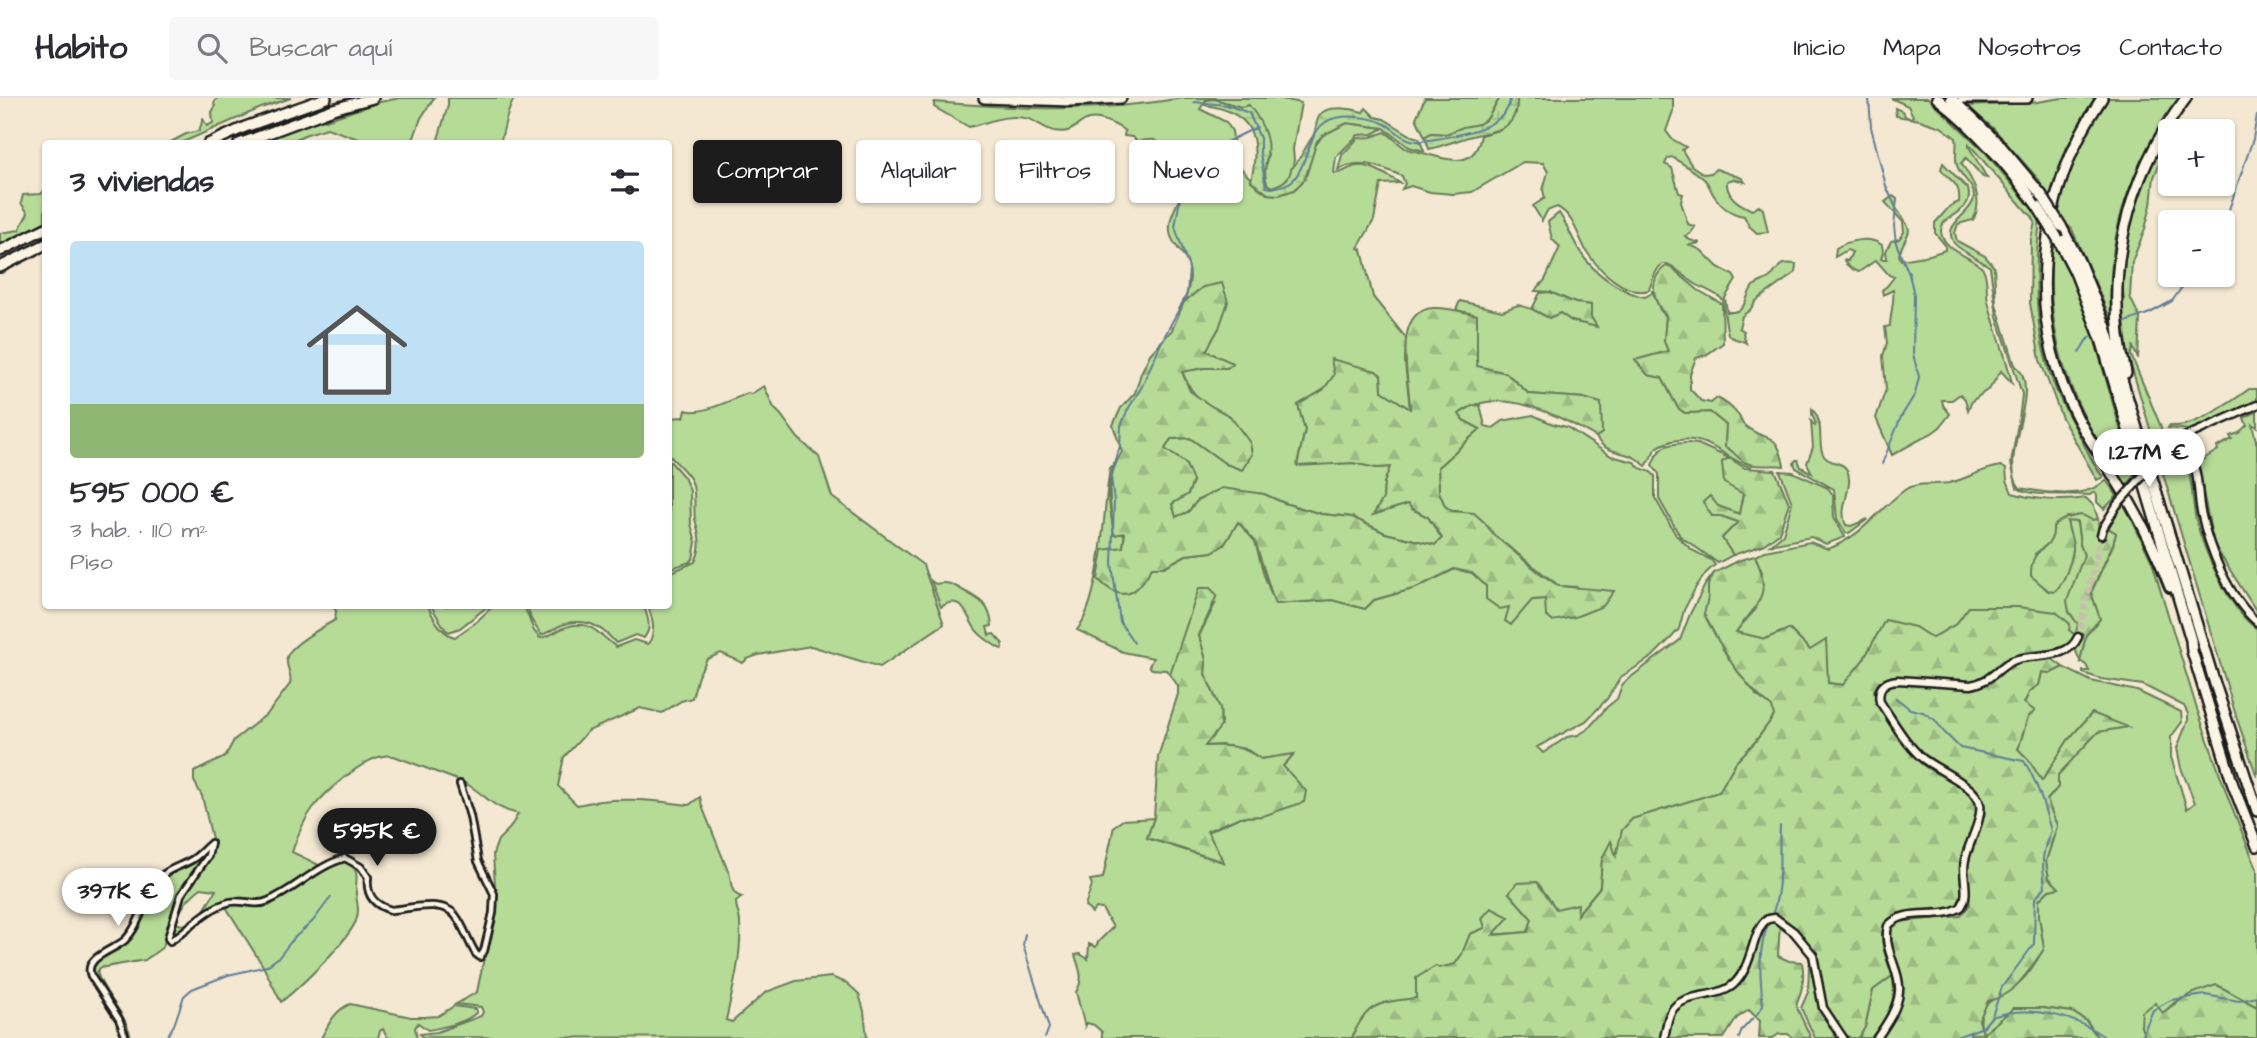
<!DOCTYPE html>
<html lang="es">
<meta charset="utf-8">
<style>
body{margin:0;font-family:"Architects Daughter",sans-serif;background:#f7f7f7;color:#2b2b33;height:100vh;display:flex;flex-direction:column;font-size:26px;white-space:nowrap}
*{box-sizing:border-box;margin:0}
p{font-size:23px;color:#7c7c81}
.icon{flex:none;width:38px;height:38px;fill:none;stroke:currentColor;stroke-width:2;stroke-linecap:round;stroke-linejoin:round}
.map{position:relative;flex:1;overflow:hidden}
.drawer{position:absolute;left:42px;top:42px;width:630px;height:469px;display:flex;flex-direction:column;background:#fff;border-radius:7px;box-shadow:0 2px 5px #0004}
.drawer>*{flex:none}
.top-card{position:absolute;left:693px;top:42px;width:665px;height:63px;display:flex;gap:14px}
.controls{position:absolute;left:2158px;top:21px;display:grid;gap:14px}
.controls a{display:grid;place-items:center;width:77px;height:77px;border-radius:7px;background:#fff;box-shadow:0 2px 5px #0004;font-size:35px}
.price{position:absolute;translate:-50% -60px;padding:0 16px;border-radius:24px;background:#fff;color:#222;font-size:23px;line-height:46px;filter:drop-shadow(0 2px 4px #0008)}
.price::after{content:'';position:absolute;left:50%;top:42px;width:21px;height:16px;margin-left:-10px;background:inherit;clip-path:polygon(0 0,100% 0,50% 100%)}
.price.current{background:#1c1c1c;color:#fff}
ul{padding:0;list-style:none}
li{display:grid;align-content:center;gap:14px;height:371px;padding:0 28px}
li+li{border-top:2px solid #e1e1e2}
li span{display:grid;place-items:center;height:217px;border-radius:7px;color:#555}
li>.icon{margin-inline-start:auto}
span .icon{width:126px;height:126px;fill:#fffc;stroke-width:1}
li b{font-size:30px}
h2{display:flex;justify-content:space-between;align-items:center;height:84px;padding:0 28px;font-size:30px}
.pill{padding:0 24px;border-radius:7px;background:#fff;box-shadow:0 2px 5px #0004;font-size:24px;line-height:63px}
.pill.current{background:#1c1c1c;color:#fff}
header{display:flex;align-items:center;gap:42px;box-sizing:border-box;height:98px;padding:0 35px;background:#fff;border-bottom:2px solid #e1e1e2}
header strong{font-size:33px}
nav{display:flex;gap:38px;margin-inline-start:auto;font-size:24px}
.search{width:490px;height:63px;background:#f7f7f7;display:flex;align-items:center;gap:18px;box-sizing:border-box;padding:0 24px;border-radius:7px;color:#7c7c81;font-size:26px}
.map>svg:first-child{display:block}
.grass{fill:#b5db97;stroke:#687c5a;stroke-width:2}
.forest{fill:url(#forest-firs);stroke:#687c5a;stroke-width:2}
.wetland{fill:url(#wetland-marsh);stroke:#687c5a;stroke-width:2}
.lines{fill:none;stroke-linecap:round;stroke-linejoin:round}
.stream{stroke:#607d97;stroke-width:2}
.secondary-tunnel{stroke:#c9bfae;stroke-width:6;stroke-dasharray:6 3;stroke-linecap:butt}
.street-casing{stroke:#1c1c1c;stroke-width:10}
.secondary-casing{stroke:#1c1c1c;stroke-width:11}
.highway-casing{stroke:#1c1c1c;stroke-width:14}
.street{stroke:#fcf5e5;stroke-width:4.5}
.secondary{stroke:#fcf5e5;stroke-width:6}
.highway{stroke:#fcf5e5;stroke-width:9}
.secondary-bridge-casing{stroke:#1c1c1c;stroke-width:11;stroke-linecap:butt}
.highway-bridge-casing{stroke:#1c1c1c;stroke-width:14;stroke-linecap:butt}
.secondary-bridge{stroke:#fcf5e5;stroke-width:6}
.highway-bridge{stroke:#fcf5e5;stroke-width:9}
</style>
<header>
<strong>Habito</strong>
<div class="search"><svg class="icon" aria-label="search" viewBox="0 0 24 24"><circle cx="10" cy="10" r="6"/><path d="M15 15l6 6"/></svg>Buscar aquí</div>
<nav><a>Inicio</a><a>Mapa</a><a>Nosotros</a><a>Contacto</a></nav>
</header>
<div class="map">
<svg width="2257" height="940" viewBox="0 0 2257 940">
<defs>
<pattern id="forest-firs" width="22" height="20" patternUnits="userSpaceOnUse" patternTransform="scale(1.75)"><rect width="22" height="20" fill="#b5db97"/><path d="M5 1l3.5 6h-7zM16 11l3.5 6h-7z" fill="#9bbb82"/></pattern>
<pattern id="wetland-marsh" width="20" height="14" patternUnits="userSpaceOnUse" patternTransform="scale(1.75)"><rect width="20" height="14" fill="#b5db97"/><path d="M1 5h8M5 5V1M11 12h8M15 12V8" fill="none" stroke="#9bbb82"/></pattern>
</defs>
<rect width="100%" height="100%" fill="#f4e8d2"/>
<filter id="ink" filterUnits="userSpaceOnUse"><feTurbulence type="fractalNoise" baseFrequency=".0143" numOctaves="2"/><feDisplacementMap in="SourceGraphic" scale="14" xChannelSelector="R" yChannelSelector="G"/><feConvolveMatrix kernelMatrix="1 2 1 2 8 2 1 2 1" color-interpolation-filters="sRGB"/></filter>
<g filter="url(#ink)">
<!-- grass -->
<path class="grass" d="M217,0H291L261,10L181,45H169L186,36L199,33L203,21L207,28L213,25L212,14L215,9L214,5Z
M400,0H434L421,20L412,45H370L327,30L304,37L288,45L252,46L319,20L326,22L380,4Z
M448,0H515C507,10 504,32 500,45H437L448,7Z
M1183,0H1277L1301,5L1293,51L1294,62L1291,76L1283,85L1272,89L1267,86L1264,76L1268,56L1241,9L1214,1L1206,2L1200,11L1226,24L1232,33L1236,65L1259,90L1267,96L1279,97L1294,92L1305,81L1315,48L1323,37L1347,25L1384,30L1373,36L1358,37L1336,59L1334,75C1342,76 1343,73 1350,70C1367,62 1386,77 1400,85L1381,86L1374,122L1358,150L1362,152L1373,199L1406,240L1405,265L1410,311L1382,293L1381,277L1331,261L1335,277L1323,292L1298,307L1305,332L1297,367L1353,365L1377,370L1391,369L1384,385L1383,401L1374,416L1408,406L1412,411L1428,419L1442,441L1435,447L1385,435L1352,419L1322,416L1284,405L1264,396L1243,394L1198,402L1188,414L1176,419L1172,406L1188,396L1193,383L1185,365L1165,351L1171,341L1190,340L1226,366L1230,318C1203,305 1193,301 1182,273L1204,270H1227L1232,266L1206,253L1219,230L1203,189L1184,204C1190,187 1194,173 1183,157C1178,149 1171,144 1170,134C1168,116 1180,106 1181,93C1181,84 1162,44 1154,42C1149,41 1142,43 1138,44L1132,39L1124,38L1125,33C1115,26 1096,16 1084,23C1073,30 1070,36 1054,33C1045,31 1037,24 1029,21C1007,15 990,24 969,29L934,9V4C1021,11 1095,15 1183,0Z
M1425,0H1500L1487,21L1479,26L1446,36L1431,35L1425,39L1416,20Z
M1517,0H1673V13L1666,33L1672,41L1686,49L1682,52L1692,68L1704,76L1711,75L1716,71L1742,80L1745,84L1734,81L1727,83C1726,99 1739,106 1752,112L1759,108L1763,111L1768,134L1757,135L1749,128L1744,118C1730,116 1721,109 1713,96C1710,91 1709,86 1705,82C1696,73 1683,66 1672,59L1668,60L1665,66L1672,70L1679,95L1683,96L1681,104L1688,126L1695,129L1690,136L1685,138L1690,142L1700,145L1690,147L1701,152L1718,169L1733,177L1736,182L1725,200L1727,214C1748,215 1743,202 1753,188C1758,185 1764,183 1769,180C1782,171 1774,163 1796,166L1795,175L1756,203L1750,212L1742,218L1739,230L1744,233L1743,235L1746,245C1742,242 1733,241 1729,238C1726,235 1724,209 1723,202C1715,194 1703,191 1694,185C1668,167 1662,150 1649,192C1626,199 1599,172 1587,154C1578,139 1574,117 1557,109L1547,113L1542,123L1533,108L1545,100L1543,92L1548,74L1543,65L1523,64L1472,94L1453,96L1430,94L1411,88L1402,91L1405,86L1402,78C1380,69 1361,59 1338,72L1342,57L1358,40L1371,39L1385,34C1393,38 1398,46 1407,51C1412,53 1418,53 1423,55C1449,62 1475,72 1481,37L1499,32L1516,15Z
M1891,0H1928L1985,54L2040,120C2034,178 2033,239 2057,294C2063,309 2072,323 2079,337C2087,352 2093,366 2103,379L2097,382L2062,320L2040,262L2030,205L2031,141L2035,124L2032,118L2027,114L1969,46V49L1987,80L1983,79L1966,60L1961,65C1973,82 1984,101 1973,122L1958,126L1955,135L1957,143L1985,158L1994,169L1996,206L2015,267C2045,290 1996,361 2020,390C2046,395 2085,402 2106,382L2117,398L2104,411L2097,404V397L2094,394L2090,397C2070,395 2033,400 2017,390L2011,365L2020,314L2022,296L1997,218L1990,169C1981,162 1960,153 1954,145C1941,126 1972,116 1974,100C1975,86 1960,80 1957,67C1954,58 1958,49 1956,40L1941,29L1920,22L1896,18L1895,10L1902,13L1906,19L1911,20L1913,18L1908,8Z
M2062,0H2096L2066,51L2049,99L2039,86L2040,83L1993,30L1967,8L2031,5Z
M2108,0H2181C2129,72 2106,133 2111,222L2072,131L2065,125L2057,112C2069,69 2084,37 2108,0Z
M2170,33V48L2165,52L2154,79L2151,107L2145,131L2132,164L2130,199L2140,220L2138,261L2133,249L2131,257L2161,329V335L2171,338L2157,354L2128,257L2122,204L2124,202C2116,151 2143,76 2170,33Z
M1943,65L1968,91C1976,117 1934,116 1942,138C1949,155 1975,160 1983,171C1988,178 1986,194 1988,203C1995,231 2006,257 2012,285L2001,273L1990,290L1972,303L1968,312L1965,301L1960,296L1952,302H1942L1943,307L1950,316L1940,329L1932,335L1892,357L1876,320L1886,291L1883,258L1887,245L1885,229L1890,228C1890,218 1895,201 1893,192L1883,197L1882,192L1887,188L1894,179L1889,177L1876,162L1859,174C1854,173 1845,167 1844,162L1848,163L1852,154L1847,152L1835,159L1836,150C1849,142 1869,138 1882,147L1883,154L1881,161H1887L1886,153L1891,143L1899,141L1904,134L1903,124L1885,104L1893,98L1897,101L1896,110C1917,140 1908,127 1899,157L1901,162L1930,157L1945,152V147L1935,135V125L1950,108L1959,104C1961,83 1950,85 1941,71Z
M45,92V124L0,148V135L19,132L28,115L21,105L23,97L41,96Z
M1559,115C1569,129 1574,148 1586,162C1600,179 1623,195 1645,199L1652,195V192L1660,212L1666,218L1664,243L1668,253L1636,262L1649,277L1662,279L1678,310L1685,315L1710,314L1726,327L1725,349C1735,353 1741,363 1752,367L1750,369C1721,359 1708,335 1672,343C1667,345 1661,346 1657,350C1651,355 1651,363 1646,368C1643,366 1640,363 1637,361C1624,352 1605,357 1596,339L1602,335L1584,300L1529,296L1506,275L1476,268L1477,217L1456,212L1460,203L1502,213L1518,207L1532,211L1549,220L1560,215L1572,223L1596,228L1591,219V207L1575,205L1550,194L1535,193L1545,182L1560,149L1552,141L1548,124Z
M2053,142L2073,182L2090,226L2134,379L2126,388C2072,311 2042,238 2053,142Z
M764,288L774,310L781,317L798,340L819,359L832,399L923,467L944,526L880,569L811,548L758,557L747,561L743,565L721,555L707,561L698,578L692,600L681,603L662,615L640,610L588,633L564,659L558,688L577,707C615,698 651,702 689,707L700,699L702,708L730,778C731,787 732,797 742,799L736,804C736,811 740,818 740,825C742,858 733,890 726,922L732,924L766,894L796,883L831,879L847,885L859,896L864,913L867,940L422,939L420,936L437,934L481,918L483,914L481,909L456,906L477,894L496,803L493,756L498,742L510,730L518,716C492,710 486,697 465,685L394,658C390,658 386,657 383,658C363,661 325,694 313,710C303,723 297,739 292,754L321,768L317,772L263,803L221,806L203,814L216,792L201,790C188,800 182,808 176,823L178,826L184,827L201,816L173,839L172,830L182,798L200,775L210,759L214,749L202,698L194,683V674L225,659L234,642L268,615L290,586C293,576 285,569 287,559C289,548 324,528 335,522L336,513L333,508H428C433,520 442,536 455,539L475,525L493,508H524L534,533L540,540C548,539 553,535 561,531C588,519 597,534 616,549L634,542L648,546C657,534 652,520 648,508H668L669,475L695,464C703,447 699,437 695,421C693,408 697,395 691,382C686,373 676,365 669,357V320L684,319L686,312C701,318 733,301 748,295L751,296Z
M2249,291H2257V304L2190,332L2168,330L2170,327C2188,334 2233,303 2249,291Z
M1480,307L1485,328L1493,330L1503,323L1533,317L1553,326L1567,329L1611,358L1634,364L1640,370L1651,374L1655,378V400L1676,437L1692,452L1711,462L1715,467L1706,475L1696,489L1684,512L1679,531L1672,539L1652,559L1621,579L1607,601L1586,623L1537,649L1543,655L1567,639L1578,637L1588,631L1607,609L1617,601L1622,587L1627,582L1680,542L1690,516L1705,487L1714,475L1708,487V500L1756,597L1773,609L1774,618L1755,644L1736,664L1719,694L1632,721L1616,760L1611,744L1602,761L1600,789L1576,818L1557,812L1537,784L1509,795L1532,821L1528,834L1492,837L1485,830L1470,836L1462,856L1455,867L1439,870L1417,900L1383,905L1354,935L1352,940H1102V934L1094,927L1087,925L1085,929L1076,894C1085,880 1079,871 1075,857L1080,856L1088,861L1089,846L1096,849L1098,844L1113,829L1102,811L1096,810L1092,815L1085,808L1092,787L1090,782L1103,780L1114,728L1123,722L1154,720L1147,740L1223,764L1207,734L1240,719L1263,718L1283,668L1293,657L1261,661L1246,651L1221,647L1204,648L1221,627L1220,610L1205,576L1206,562L1199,538L1215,506L1190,521L1170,576L1166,572L1152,571L1149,568L1153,560L1123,554L1077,532C1102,499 1103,413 1110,370L1113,367L1108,396L1114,437L1125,434L1123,449L1152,469H1164L1186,457L1212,454L1224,447L1238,424L1255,443L1264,477L1275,506L1332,502L1365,511L1374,502L1416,490L1455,471L1473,475L1486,488L1532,502L1545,501L1577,489L1559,488L1495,438L1484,424L1457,413H1451L1445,408L1439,394L1438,369L1480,331L1463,322L1459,316L1472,308Z
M2257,310V329L2252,326L2256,343L2257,341V514L2214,447L2197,365L2218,352L2217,349L2232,341L2230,338L2239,335L2247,327L2244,320L2256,314Z
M1812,311C1826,326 1816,347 1824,358C1829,366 1843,363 1847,372C1855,389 1837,410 1846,427L1851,428L1868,421L1849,435H1846L1837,421L1834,391L1796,370L1794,365L1796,362H1798L1801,369L1812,375L1807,365L1813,349L1811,323L1815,328L1816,326L1812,316Z
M1688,345L1698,346L1729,360L1722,364L1743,396L1739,416L1718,408L1712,418H1721L1738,424L1722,440L1733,457L1718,465L1680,438L1659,401V376L1652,367C1660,346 1667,346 1688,345Z
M2172,353C2179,356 2184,361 2187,368C2193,385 2192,405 2196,422C2204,454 2230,513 2257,531V679L2237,621L2160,366Z
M669,362L684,379L690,393L691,426L696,444L693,461L690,464L669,471Z
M2001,368L2006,371L2007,382L2012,395C2035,402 2063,404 2086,400L2094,408L2098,421L2092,422L2067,419L2049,445L2035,456L2041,486L2048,493L2059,490L2073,450L2067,423L2077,424L2080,446L2084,457L2069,514L2078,526L2076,540L1969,509L1956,526L1932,540L1915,530L1885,523L1864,561L1844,587L1828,585L1810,552L1789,531L1765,541L1735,534L1756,511L1762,474L1755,458L1765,453L1810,444L1828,451C1865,437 1877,412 1906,391C1918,384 1936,387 1949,385C1967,381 1981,371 2001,368Z
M1780,373L1793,374L1828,390L1833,397L1834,420L1845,439L1826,446L1811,439L1770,447L1783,436L1792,405Z
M2124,405L2152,464L2196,608L2229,702L2257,771V909L2217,887L2175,904L2163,915L2141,928L2145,940H2098L2087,923L2072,914L2042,910H2014L1982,936C1974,898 2000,903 2021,883C2030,875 2037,861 2044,851L2039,819V802L2049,792L2058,790L2049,780L2047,770L2046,763L2057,728L2047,702L2058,689V677L2092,615L2068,642L2042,683L2028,661L2018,652L2028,619L2034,613L2024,605L2030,593L2039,587L2042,574L2051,575L2063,569L2091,583L2137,593L2181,614L2182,624L2171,639V659L2187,711L2195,705L2181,670L2177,650L2188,622V616L2184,608L2143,587L2101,581L2083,575V573H2089L2086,567L2080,563L2086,537L2100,521L2091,495L2113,447L2116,435L2106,429Z
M931,483L936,486C948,483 954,487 964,493C981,502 990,507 992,528L987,529L989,537L994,536L1003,546V550L1001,551L997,549C989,543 979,538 974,529C966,516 961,495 941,509Z
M431,508H488L460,530L449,534L445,531Z
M527,508H644C647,519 653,529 644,540L635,537L616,545C601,528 584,518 562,527C554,530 549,535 541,537L531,521Z
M208,750L199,768L177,798L163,849L145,862L100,870L97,874C104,898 126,914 131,940H128L117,914L92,872L95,865L118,852L131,838L153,795L165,779L195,763Z
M346,762C362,775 355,780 356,796C357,807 360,811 356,823C346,845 301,888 281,904L263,868L226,809L236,806L269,808L324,771Z
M1892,878C1899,899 1885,924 1871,940H1859L1865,929L1873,892Z
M350,906L411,919H424L438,918L454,908L475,911L477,914C466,925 444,929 428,932L418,925L415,930L417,940H388L383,931L380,933L378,940H321C329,926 334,913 350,906Z"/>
<!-- forest -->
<path class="forest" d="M1666,168L1672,170L1698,192L1722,206L1723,245L1706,257L1696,260L1690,276V291L1701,303L1711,305L1717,300C1726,304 1733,310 1739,318C1741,321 1741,324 1744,327C1765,346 1777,329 1784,368C1772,366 1753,370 1743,363C1736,359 1733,352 1725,349L1726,327L1710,314L1685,315L1678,310L1662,280L1648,277L1635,262L1668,253L1664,243L1666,218C1653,204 1647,181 1666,168Z
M1222,185L1228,204L1219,230L1206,253L1233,265L1227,270H1204L1182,274L1190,293L1211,308L1230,318L1250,345L1252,356L1242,372L1226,366L1190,340L1171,341L1165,351L1185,365L1193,383L1188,396L1172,406L1176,419L1188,414L1198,402L1222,390L1264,396L1284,405L1321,416L1352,419L1385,435L1435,447L1442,440L1428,419L1412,411L1408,406L1373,417L1383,401L1384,385L1390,369L1377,370L1353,365L1297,368L1305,332L1298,307L1323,292L1334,277L1331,261L1376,273L1381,277L1382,293L1410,311C1410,284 1390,213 1433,210C1448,209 1463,214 1477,217V268L1506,275L1529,296L1584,300L1601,305L1602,335L1596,339C1560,318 1498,285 1459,316L1463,322L1480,331L1438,369L1439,394L1445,408L1452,413L1474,415L1484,424L1495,438L1541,476L1559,488L1614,493L1603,508L1575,519L1552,523L1546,518L1545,501L1532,502L1511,527L1505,523L1509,509L1500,511L1486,501V488L1472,475L1454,471L1416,490L1374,502L1365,511L1332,502L1275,506L1255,443L1238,424L1224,447L1212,454L1186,457L1164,469H1152C1137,497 1123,507 1098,481L1103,452L1123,449L1125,435L1114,437C1110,406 1104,382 1122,354L1113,327L1121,310L1135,295L1141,275L1150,256L1172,232L1184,204L1203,189Z
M1550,194L1575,205L1591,207V219L1597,229L1572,223L1560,215L1549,220L1532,211L1540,195Z
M1729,360L1745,370L1775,372L1789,405L1779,435L1763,447L1733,457L1722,440L1738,424L1721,418H1712L1703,404L1710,398L1718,408L1739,416L1743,396L1724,385L1722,364Z
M2082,417L2092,422L2098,421L2099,437H2105L2106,429L2116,435L2113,446L2091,494L2100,521L2086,537L2080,563L2075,551L2079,540L2076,534L2078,526L2069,514L2067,503L2084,457L2080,446L2077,424L2067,423C2068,433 2074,443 2073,452C2071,465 2064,486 2054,494L2049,493L2031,478C2030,444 2055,455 2053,429C2061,420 2070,419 2082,417Z
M1755,458C1773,496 1758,505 1736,534L1765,541L1789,531L1810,552L1826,542L1828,585L1843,587L1864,561L1885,522L1915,529L1932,540L1956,526L1969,509H2018L2056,514L2070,526L2069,532L2074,536L2076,540C2057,558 2028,549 2006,561C1990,570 1991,581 1969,584L1890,579L1880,583L1874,592C1877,613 1907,653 1923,667C1936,678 1976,691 1977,708C1978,728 1962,745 1960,764C1959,780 1969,798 1955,810C1932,814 1881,805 1882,840C1882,852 1889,867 1892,878L1873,892L1865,929L1859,940H1851L1846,937L1824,904L1814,852L1781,820L1769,817L1761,822C1754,842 1748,871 1730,885C1711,900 1675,892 1665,918C1662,925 1662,933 1661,940H1352C1367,903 1380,905 1416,900V880L1436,868L1439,870L1455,866L1462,856L1470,836L1485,830L1482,820L1491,810L1509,819L1493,837L1528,834L1532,821L1509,795L1517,785L1537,784L1556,811L1578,806L1577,817L1600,789L1602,761L1611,743L1616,758L1622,732L1632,721L1719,694L1736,664L1755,644L1774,618L1772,609C1740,585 1722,551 1704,516L1708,500V487L1714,475L1740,462Z
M1199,490H1210L1217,497L1199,538L1206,562L1205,576L1220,610L1221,628L1205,648C1229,647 1240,647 1261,661L1294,656L1283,668L1306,693L1304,704L1263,718L1240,719L1207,733L1224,764L1147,740L1154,720L1158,659L1178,596V588L1170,576Z
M2051,560L2063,569L2051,575L2042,574L2039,587L2030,593L2024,605L2035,613L2028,619L2018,651L2028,661L2042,683L2068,642L2092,615L2128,629L2098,634L2058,677V689L2047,702L2057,728L2046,763L2047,770L2049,780L2059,790L2049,792L2039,802V819L2044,851C2028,873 2016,897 1988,903L1979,922L1983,936L2014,910H2042L2072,914L2086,923L2098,940H1986L1982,936H1970L1972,940H1882C1889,926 1902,909 1902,893C1902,872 1877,840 1898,824L1960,818L1970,807C1969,794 1965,779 1967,767C1970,740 1990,724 1980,696L1912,647L1883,604L1882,597L1887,587C1919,582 1953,594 1981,588C1996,584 2004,569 2018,564C2028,561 2040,561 2051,560Z
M1774,822L1780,825L1778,858L1789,863L1802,864C1805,881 1802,893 1796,908L1811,940H1793L1788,936H1779L1773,940H1759L1760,923L1749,912L1737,920L1724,940H1667L1677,910C1697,901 1722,902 1738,887C1757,869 1752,829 1774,822Z
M1809,867H1812L1820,910L1840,940H1815L1801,910L1808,894Z
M2217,887L2257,909V940H2145L2141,928L2142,914L2155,905L2163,915C2180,900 2196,893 2217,887Z"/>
<!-- wetland -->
<path class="wetland" d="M1500,0H1517C1517,33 1497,32 1472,38C1457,42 1443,48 1429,51L1425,39L1431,35L1446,36L1463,29L1479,26L1487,21Z
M1214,1L1241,9L1249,7C1260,21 1270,40 1267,58C1265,69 1264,75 1267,86L1272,89C1281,86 1290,82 1291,71C1301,61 1305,49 1313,38C1317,31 1315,24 1320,17C1327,6 1353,11 1363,14L1366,10L1375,19L1384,21L1412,38L1419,40L1424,53L1409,49L1384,30L1347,25L1323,37L1317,43L1305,81L1294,92L1279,97L1268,96L1251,83C1261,38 1252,14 1205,7L1206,2Z"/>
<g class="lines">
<!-- stream -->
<path class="stream" d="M1869,0L1871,29L1886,88L1896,110L1894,128L1896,145L1909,176L1914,197L1913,256L1919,279L1915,296L1901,319L1882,366
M1194,4L1227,7L1249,15L1260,40V55L1266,89L1272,90C1278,89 1287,87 1292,83C1310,66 1307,25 1336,20C1350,17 1371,19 1383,25C1395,30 1402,42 1416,43C1424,44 1434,41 1442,40C1463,36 1510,28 1510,0
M2222,132L2253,41L2257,17
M2123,225L2150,215L2172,203L2191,177
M2079,255L2086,243L2094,237
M1134,545L1120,524L1115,489L1112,466L1114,403L1111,379L1120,348L1121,328L1127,313L1141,290L1161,245L1187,196L1189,170L1175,129L1180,101L1176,79L1182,66L1257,29
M1896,600L1910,611L1923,614L1935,622L1944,634L1960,650L2024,663C2038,685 2044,708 2051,733C2041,755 2042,765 2045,789L2035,801L2034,846L2002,889L1992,918L1983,929L1954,940
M1772,817C1783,788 1778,758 1780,728
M1025,836L1023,847L1049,930L1045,940
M1757,916L1763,908C1760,879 1757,852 1769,824
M1995,918C2031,907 2076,918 2106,940
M166,940L174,927L184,898L192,891L228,877L267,868L279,859L293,841L313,823L331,799
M1739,940L1742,932L1753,920
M2141,940L2153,912L2171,902L2205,897L2239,903L2257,899"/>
<!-- secondary-tunnel -->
<path class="secondary-tunnel" d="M2078,539L2101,437"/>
<!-- street casing -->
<g class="street-casing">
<path id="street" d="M211,745L208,758L181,797L168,840L170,843C191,830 206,810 230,804C243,801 256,809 268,803C296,791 316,768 345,760L361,769L368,779C366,796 373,807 391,812C409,811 442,801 455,817C464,828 468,844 476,856L480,859L484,853L493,815L494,796L478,763L470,718L460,686
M126,940L119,921L91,878C83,859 114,852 125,842C143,824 145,792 164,776C173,769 184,767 193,761C199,757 204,751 210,746"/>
</g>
<!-- secondary casing -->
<g class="secondary-casing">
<path id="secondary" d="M2180,341C2185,351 2192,361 2195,371C2199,385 2198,399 2201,414C2209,451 2228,499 2257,524
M2161,357L2180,341L2257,307
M2101,437L2103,430L2117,407
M1664,940C1666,932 1667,921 1671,914C1682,893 1717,902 1734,886C1753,868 1752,835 1765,823C1768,820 1770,821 1775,820L1794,834L1813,857L1823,910L1843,940
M1877,940C1886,927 1898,910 1899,894C1901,872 1882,851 1888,828C1905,808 1940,823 1961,809C1971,795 1961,778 1965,762C1968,746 1983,721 1980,706C1976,687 1937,672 1922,660C1905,645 1893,623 1880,604C1877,590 1884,583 1898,582L1971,587C1994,583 2000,565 2018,561C2038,556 2069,561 2078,539"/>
</g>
<!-- highway casing -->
<g class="highway-casing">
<path id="highway" d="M984,0L1070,3L1121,0
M1937,0C1977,32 2009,68 2038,109
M1951,0L1999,46L2041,96
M1963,0H2027
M2102,0C2040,92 2023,216 2076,317C2088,341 2104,362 2118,385C2139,418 2156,452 2170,489
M208,46L245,29L326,0
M239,46L333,11L373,0
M2061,128L2079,163L2106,229L2215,586L2257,713
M2058,141L2075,174L2101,241L2191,542L2192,553L2233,687L2257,748
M0,153L46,130
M0,169L46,146
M2126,275C2102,178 2126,79 2186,0"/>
</g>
<!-- street -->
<use href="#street" class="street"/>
<!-- secondary -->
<use href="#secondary" class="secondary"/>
<!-- highway -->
<use href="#highway" class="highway"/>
<!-- secondary-bridge casing -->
<g class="secondary-bridge-casing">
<path id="secondary-bridge" d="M2117,407L2161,357"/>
</g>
<!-- highway-bridge casing -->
<g class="highway-bridge-casing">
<path id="highway-bridge" d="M2041,96L2061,128
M2038,109L2058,141"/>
</g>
<!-- secondary-bridge -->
<use href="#secondary-bridge" class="secondary-bridge"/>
<!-- highway-bridge -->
<use href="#highway-bridge" class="highway-bridge"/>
</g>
</g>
</svg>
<div class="controls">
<a>+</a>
<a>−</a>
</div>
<b class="price" style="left:2149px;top:391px">1.27M €</b>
<b class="price current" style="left:377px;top:770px">595K €</b>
<b class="price" style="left:118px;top:830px">397K €</b>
<div class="top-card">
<a class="pill current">Comprar</a>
<a class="pill">Alquilar</a>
<a class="pill">Filtros</a>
<a class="pill">Nuevo</a>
</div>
<section class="drawer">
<h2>3 viviendas<svg class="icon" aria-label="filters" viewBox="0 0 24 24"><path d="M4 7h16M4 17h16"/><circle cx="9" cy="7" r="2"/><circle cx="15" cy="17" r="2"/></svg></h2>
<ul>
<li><span style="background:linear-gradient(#bfe0f5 75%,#8fb573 0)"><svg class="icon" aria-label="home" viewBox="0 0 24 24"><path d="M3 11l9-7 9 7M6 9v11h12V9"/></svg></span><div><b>595 000 €</b><p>3 hab. · 110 m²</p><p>Piso</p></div></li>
</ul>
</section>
</div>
